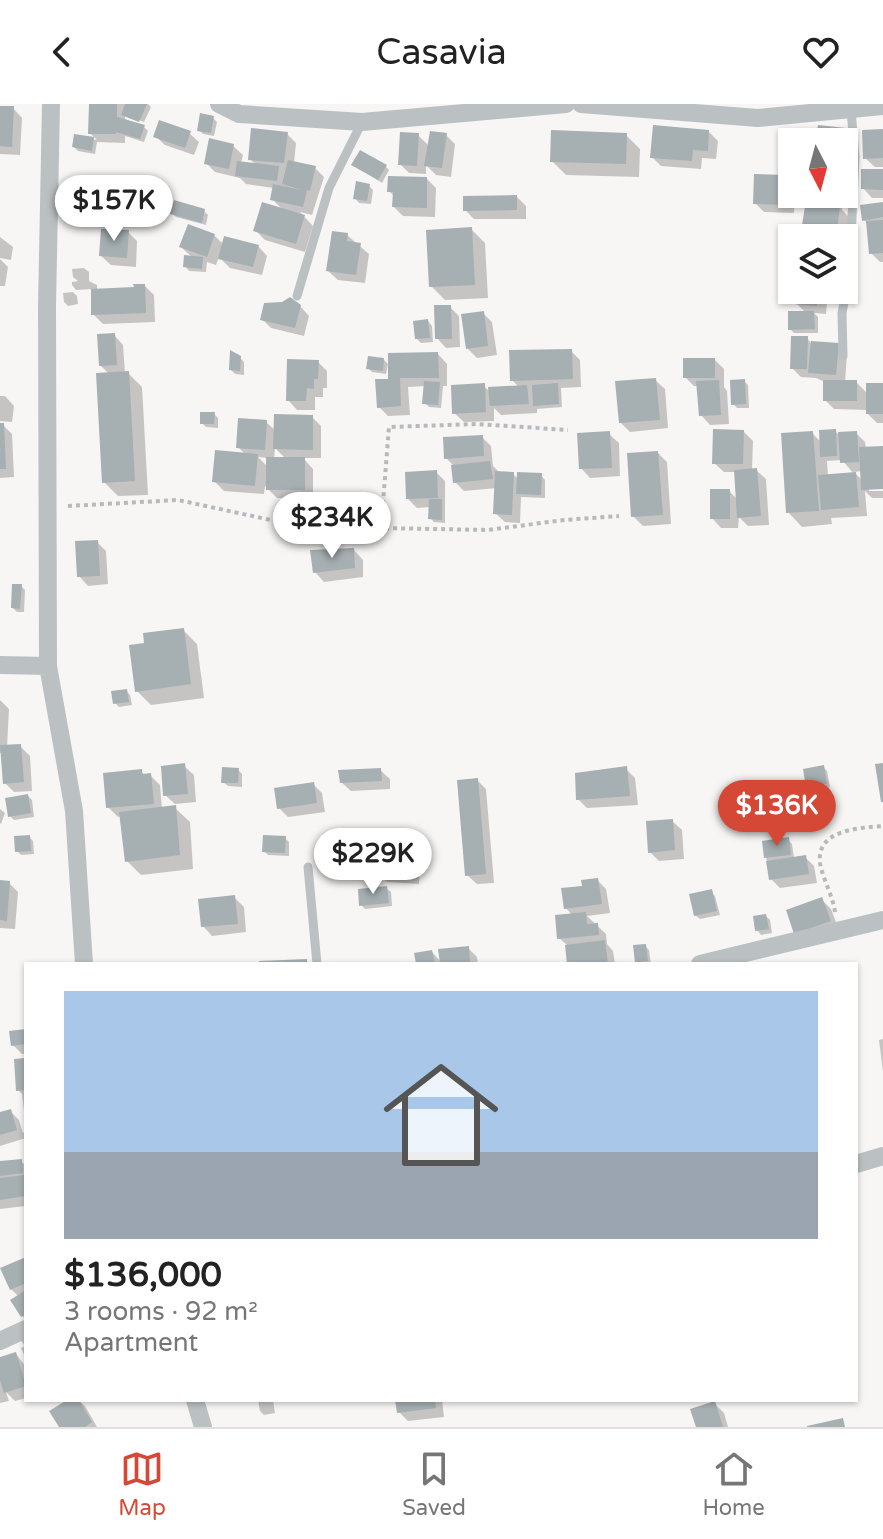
<!DOCTYPE html>
<meta charset="utf-8">
<style>
body{margin:0;font-family:"Varela Round",sans-serif;background:#f6f6f6;color:#222;height:100vh;display:flex;flex-direction:column;font-size:30px;white-space:nowrap}
*{box-sizing:border-box;margin:0}
p{font-size:26px;color:#767676}
.icon{flex:none;width:44px;height:44px;fill:none;stroke:currentColor;stroke-width:2;stroke-linecap:round;stroke-linejoin:round}
.map{position:relative;flex:1;overflow:hidden}
.details{position:absolute;left:24px;top:858px;width:834px;height:440px;display:flex;flex-direction:column;background:#fff;border-radius:0px;box-shadow:0 2px 6px #0004}
.details>*{flex:none}
.needle{width:52px;rotate:174deg}
.tools{position:absolute;left:778px;top:24px;display:grid;gap:16px}
.tools a{display:grid;place-items:center;width:80px;height:80px;border-radius:0px;background:#fff;box-shadow:0 2px 6px #0004;font-size:40px}
.price{position:absolute;translate:-50% -68px;padding:0 18px;border-radius:28px;background:#fff;color:#222;font-size:26px;line-height:52px;filter:drop-shadow(0 2px 4px #0008)}
.price::after{content:'';position:absolute;left:50%;top:48px;width:24px;height:18px;margin-left:-12px;background:inherit;clip-path:polygon(0 0,100% 0,50% 100%)}
.price.selected{background:#d54835;color:#fff}
ul{padding:0;list-style:none}
li{display:grid;align-content:center;gap:16px;height:424px;padding:0 40px}
li span{display:grid;place-items:center;height:248px;border-radius:0px;color:#555}
li>.icon{margin-inline-start:auto}
span .icon{width:144px;height:144px;fill:#fffc;stroke-width:1}
li b{font-size:34px}
header{display:flex;justify-content:space-between;align-items:center;height:104px;padding:0 40px;background:#fff;font-size:36px;font-weight:600}
.dock{display:flex;justify-content:space-around;align-items:center;height:112px;border-top:2px solid #e0e0e0;background:#fff;font-size:22px;color:#767676}
.dock a{display:grid;justify-items:center;gap:4px}
.dock .selected{color:#d54835}
.map>svg:first-child{display:block}
.shadow{fill:#0003;fill-rule:evenodd}
.building{fill:#a6afb2}
.lines{fill:none;stroke-linecap:round;stroke-linejoin:round}
.path{stroke:#b6babc;stroke-width:4;stroke-dasharray:4 4;stroke-linecap:butt}
.lane{stroke:#bbc1c3;stroke-width:9}
.street{stroke:#bbc1c3;stroke-width:18}
</style>
<header><svg class="icon" aria-label="back" viewBox="0 0 24 24"><path d="M15 5l-7 7 7 7"/></svg>Casavia<svg class="icon" aria-label="heart" viewBox="0 0 24 24"><path d="M12 20l-8-8c-3-5 5-10 8-4 3-6 11-1 8 4z"/></svg></header>
<div class="map">
<svg width="883" height="1323" viewBox="0 0 883 1323">
<rect width="100%" height="100%" fill="#f7f6f4"/>
<!-- shadow -->
<path class="shadow" d="M91,0H148L151,3L144,18L125,10V15L143,22L148,27L144,38L125,32V39L97,38L95,50L78,47L74,43L76,32L97,36L90,29Z
M0,4H13L22,14L20,51L0,50Z
M213,14L217,18L214,32L203,30L199,26Z
M845,26L854,35L856,84L844,83V38H817Z
M883,27V63H875L865,54Z
M709,28L718,37L716,55L702,54L701,65L661,62L652,53Z
M189,29L199,38L194,51L165,41L155,32Z
M287,30L296,39L294,59L315,64L324,73L312,111L300,108L313,122L305,148L265,136L256,127L283,106L272,95L274,84L246,80L240,74L215,68L206,59L233,42L243,51L241,59L256,61L250,55Z
M418,31L429,42L446,31L455,40L451,73L436,71L426,61V70L409,69L400,60Z
M626,31L640,45L639,73L566,71L552,57Z
M354,61L385,62L389,66L382,79Z
M883,67V94H872L863,84Z
M786,73L792,79V90H795L794,109L764,108L755,99Z
M427,75L436,84L435,113L403,112L394,103V92L389,87Z
M369,82L373,86L371,100L359,99L355,94Z
M809,90H836L843,97L842,106L849,113L846,134L814,129L805,120Z
M517,93L526,102V115H474L465,106Z
M883,100V158H880L871,149L868,120L864,116Z
M204,107L208,111L206,121L176,113L172,109Z
M471,125L485,139L488,194L445,196L431,182Z
M128,128L137,137L136,163L111,161L101,152Z
M214,131L224,141L258,142L267,152L262,171L230,164L219,153L216,161L207,158L206,168L189,167L185,162L193,154L181,143Z
M347,131L369,150L365,179L338,176L328,167Z
M0,133L13,143L11,156L0,154Z
M790,154L792,186H828L826,210L814,209L818,213V229H794L790,225L806,209L796,199L797,191L787,182Z
M0,155L8,163L5,182H0Z
M84,164L89,168V177L97,181V187L136,185L145,182L154,191L155,218L103,220L93,210V185L76,186L72,181V178L78,177L73,173L72,165Z
M73,188L77,192L78,200L68,202L64,198L63,189Z
M300,202L309,212L304,232L271,224L262,215Z
M450,203L459,212L460,243L446,244L437,234Z
M483,209L492,218L497,251L477,254L468,245Z
M428,217L432,222L433,238L421,239L417,235Z
M114,231L123,241L125,269H128L142,283L148,391L118,392L104,378L109,270L101,262Z
M807,234L811,239L838,241L847,250L845,278H856L868,290L883,281V319H877L868,310V306L834,305L825,296V278L816,274L801,273L792,264Z
M571,247L580,256L581,283L561,284L562,303L537,305V309L501,311L494,304V317L464,318L454,309L484,282L490,288L519,283L512,276Z
M438,250L447,260V282H443L441,304L429,303L425,299L426,282L408,283L410,311L388,312L379,303L390,277Z
M240,254L244,258V271L235,270L231,266Z
M384,256L388,260L386,270L372,268L368,264Z
M715,256L724,265V283L727,287L729,320L710,321L701,311L699,282H694L685,273Z
M318,258L327,267V284H323V293H315V306H297L288,296Z
M655,276L665,285L668,324L630,328L620,318Z
M744,277L748,281L749,304H737L733,300Z
M0,292H5L14,302L12,318L0,317Z
M214,310L218,314V324L206,323L202,319Z
M312,313L321,322V354H303L313,365V394H277L265,382L264,390L224,387L214,377L246,351L238,343L266,318L276,327ZM275,344L286,355H274ZM258,353L268,354V363Z
M0,321H3L12,330L14,373L0,374Z
M835,327L838,330L856,329L865,338L866,345L883,344V383H869V387H883V394H872L865,387L867,412L831,414L832,420L802,423L788,408L812,329L821,338ZM842,356L854,370L828,372L827,357ZM862,367L863,377L854,368Z
M744,328L753,337L752,366H756L766,375L769,421L748,422L739,413L738,424H721L712,414L729,387L738,396L736,368H724L714,359Z
M609,330L619,339L620,372L590,374L581,364Z
M482,333L491,342L493,362L499,368L513,370L518,375L541,371L545,376V394L521,393L520,419L505,418L495,409L497,384L464,387L455,378L453,361L446,354Z
M658,349L667,358L671,420L643,422L633,412Z
M436,368L445,377V419L434,418L430,414L431,403L417,404L408,395Z
M97,438L106,447L108,480L88,482L79,472Z
M354,446L363,456V473L324,478L315,468Z
M21,482L25,486L24,508H17L13,504Z
M183,526L197,540L204,594L151,601L137,587L147,541Z
M126,587L130,591L132,601L119,603L115,599Z
M0,596L9,605L7,643L20,642L30,652L32,687L14,688L5,679L3,649H0Z
M184,662L194,671L196,698L175,700L165,691Z
M823,663L827,667L830,683L812,686L808,682Z
M626,665L635,674L638,701L587,704L578,695Z
M238,666L242,670V683L228,682L223,678Z
M380,666L390,675V685L351,687L341,678Z
M141,667L146,672L150,671L160,681L162,705L175,704L190,718L193,765L141,771L127,757L122,712L118,713L108,703Z
M477,676L486,685L494,779L477,780L467,771Z
M313,680L322,689L325,708L288,713L279,704Z
M28,692L32,696L34,713L14,716L10,712Z
M0,705L5,709L1,720L0,719Z
M672,717L682,726L684,755L659,757L650,748Z
M412,729L421,738L419,780L387,778L378,769Z
M29,733L33,737L34,750L21,751L17,747Z
M285,734L289,738V752L268,751L264,747Z
M788,735L792,740L794,754L805,753L814,762L817,779L780,784L771,775L766,753Z
M597,776L606,785L610,809L587,812L606,830L607,840L613,847L615,860H569L567,841L559,834L572,811L566,804L584,783Z
M0,778L9,779L18,788L15,825L0,824Z
M386,784L391,788L392,802L365,805L361,801Z
M711,788L715,792L720,811L700,815L695,811Z
M234,793L244,803L246,828L212,832L203,822Z
M822,796L831,805L839,826L796,829Z
M766,812L770,816L772,829L761,831L757,826Z
M645,842L649,846L651,860L637,858Z
M468,844L477,853L478,860H418L432,848L441,858Z
M225,858H245L247,860H225Z
M26,927V950H22L13,941Z
M883,935V968L879,936Z
M26,956V1022L22,990L18,986Z
M10,1007L19,1016L23,1029L26,1027V1034L0,1042V1010Z
M21,1057L26,1062V1102L0,1105V1059Z
M26,1155V1215L22,1212L19,1193L11,1185Z
M26,1232V1255L21,1244L25,1242L19,1234Z
M16,1250L26,1263V1294L15,1297L6,1288L9,1297L0,1299V1255Z
M71,1296H78L85,1302L97,1323H61Z
M258,1296H273L275,1309L264,1311L260,1307Z
M397,1296H442L444,1313L408,1317L399,1308Z
M715,1300L724,1309L728,1323H698Z"/>
<!-- building -->
<path class="building" d="M89,0H117V13L145,21L140,35L116,28V30H88Z
M125,0H147L139,18L121,11Z
M0,2H14L12,43L0,42Z
M200,9L214,12L211,29L197,27Z
M159,16L191,27L185,44L153,33Z
M653,21L709,26L708,47L693,46L692,57L650,54Z
M818,21L846,24L844,38H815Z
M251,24L288,28L284,59L248,56Z
M883,25V54L863,55L862,26Z
M551,26L627,29L626,60L550,58Z
M430,27L447,29L442,64L424,62Z
M400,28L419,29L417,62L398,61Z
M74,30L94,33L92,47L72,43Z
M209,34L234,40L229,65L204,60Z
M360,46L387,61L378,76L351,61Z
M288,56L316,62L310,87L307,86L303,103L270,96L273,80L302,86L282,80Z
M237,57L279,62L277,77L235,72Z
M861,65H883V86L861,85Z
M754,70L787,71L785,101L753,100Z
M388,72L427,73V104L392,103L393,88H387Z
M356,77L370,80L367,97L353,95Z
M807,90H834L833,101L840,102L837,126L802,121Z
M517,91V106L463,107V92Z
M174,96L205,105L202,119L170,110Z
M262,98L305,111L296,140L253,127Z
M883,98V113L862,117L860,101Z
M883,116V149L869,150L866,117Z
M188,120L215,130L207,153L179,143Z
M472,123L475,181L429,183L426,126Z
M101,125L129,126L127,154L99,152Z
M332,127L348,129L347,137L361,139L356,171L326,167Z
M224,132L259,141L253,163L218,155Z
M184,151L203,153L202,165L183,163Z
M133,180H145L146,209L91,211V185L134,183Z
M796,186H819L817,202L794,200Z
M290,193L301,201L295,224L260,216L264,199L282,198Z
M434,201H451L452,235H435Z
M484,207L488,242L466,245L461,210Z
M788,207H814L815,225L788,226Z
M428,215L430,234L415,235L413,217Z
M115,229L117,261L99,262L97,230Z
M791,232H808L807,265H790Z
M811,237L839,239L836,271L808,269Z
M572,245L573,275L510,277L509,246Z
M230,246L241,252L240,267L229,266Z
M438,248L439,274H400L401,302L377,304L375,275H388V249Z
M368,252L384,254L383,267L366,265Z
M683,254H715V274H683Z
M287,255L319,256L318,275H314V285L307,284L306,297H286Z
M129,267L135,377L102,379L96,269Z
M656,274L660,316L619,319L615,277Z
M745,275L746,300L731,301L730,276Z
M719,276L721,311L699,312L696,277Z
M823,276H857V297H823Z
M424,277L440,278L438,301L422,300Z
M485,279L486,308L452,310L451,281Z
M558,279L559,300L533,302L532,281Z
M866,279H883V310H866Z
M527,281L529,300L490,302L488,283Z
M200,308H215L214,320H200Z
M274,310L313,311V346L273,345Z
M238,314L267,316L265,346L236,344Z
M0,319H4L6,365H0Z
M713,325L744,326L743,360H712Z
M836,325L837,352L820,353L819,326Z
M610,327L612,364L579,365L577,329Z
M813,327L819,407L786,409L781,329Z
M857,327L859,358L840,359L838,328Z
M483,331L484,352L444,355L443,333Z
M883,342V385L861,386L859,343Z
M215,346L258,350L255,382L212,378Z
M658,347L663,411L631,413L627,349Z
M266,353H305V386H266Z
M490,357L493,375L453,379L451,361Z
M757,364L761,412L737,414L734,366Z
M437,366L438,394L406,395L405,368Z
M495,367L514,368L512,411L493,410Z
M517,368L542,369L541,391L516,390Z
M856,368L859,403L821,406L818,371Z
M710,385H730V415H710Z
M429,395H442V416L428,415Z
M98,436L100,472L77,473L75,437Z
M354,444L355,464L313,469L310,446Z
M12,480H22L20,505L11,504Z
M184,524L191,580L135,588L129,541L144,539L143,529Z
M127,585L129,598L113,600L111,587Z
M21,640L24,678L3,680L0,641Z
M185,659L188,690L163,692L161,662Z
M883,659V698H881L875,660Z
M824,661L827,680L806,683L803,665Z
M627,662L630,692L576,696L575,669Z
M222,663L239,664L238,679H221Z
M381,664L382,677L340,679L338,666Z
M142,665V670L151,669L154,700L106,704L103,669Z
M478,674L486,770L465,772L457,676Z
M314,678L317,699L277,705L274,684Z
M28,690L31,709L8,713L5,694Z
M176,701L180,751L125,758L119,708Z
M673,715L675,746L648,749L646,717Z
M378,726L413,727L411,771L376,770Z
M30,731L31,747L15,748L14,732Z
M263,731L286,732L285,749L262,748Z
M789,733L791,751L764,754L762,737Z
M806,751L809,770L769,776L766,757Z
M598,774L602,800L564,805L561,784L582,782L581,776Z
M0,776L10,777L7,817L0,816Z
M387,782L389,799L359,802L358,785Z
M712,785L717,807L694,812L689,790Z
M235,791L238,820L201,823L198,795Z
M822,793L831,817L794,830L786,806Z
M586,808L587,820L598,819L599,831L557,835L555,811Z
M766,810L769,825L755,827L753,812Z
M605,836L608,860H567L565,841Z
M646,840L648,857L635,859L633,841Z
M469,842L470,860H440L438,845Z
M432,846L435,860H416L414,849Z
M307,855V860H259V857Z
M26,925V940L11,942L9,927Z
M26,954V986L16,987L14,955Z
M11,1005L17,1026L0,1031V1008Z
M22,1055L23,1069L0,1072V1057Z
M24,1071L26,1092L0,1096V1074Z
M26,1153V1179L10,1186L0,1164Z
M26,1186V1210L21,1213L10,1196Z
M16,1248L26,1282L4,1289L0,1276V1253Z
M67,1296H79L92,1318L85,1323H59L49,1307Z
M395,1296H435L436,1304L397,1309Z
M715,1297L723,1323H696L690,1305Z
M843,1314L845,1323H807V1322Z"/>
<g class="lines">
<!-- path -->
<path class="path" d="M68,402L178,396L294,421L381,424L488,426L564,416L619,412
M381,424L389,323L477,320L568,326
M835,808C833,792 823,776 820,759C816,725 860,724 883,722"/>
<!-- lane -->
<path class="lane" d="M297,192L329,84L362,18
M843,252L842,209L849,173L855,53L851,6
M308,763L317,860"/>
<!-- street -->
<path class="street" d="M51,0L47,202L48,562L74,707L84,860
M219,0L239,10L362,18L566,0
M581,0L758,14L883,2
M0,561L48,562
M700,860L883,816
M856,1060L883,1052
M0,1237L26,1225
M195,1296L203,1323"/>
</g>
</svg>
<div class="tools">
<a><svg class="needle" viewBox="-14 -14 28 28"><path d="M0-13l5 13h-10z" fill="#e53935"/><path d="M0 13l5-13h-10z" fill="#767676"/></svg></a>
<a><svg class="icon" aria-label="layers" viewBox="0 0 24 24"><path d="M12 4l9 5-9 5-9-5zM3 14l9 5 9-5"/></svg></a>
</div>
<b class="price" style="left:114px;top:139px">$157K</b>
<b class="price" style="left:332px;top:456px">$234K</b>
<b class="price selected" style="left:777px;top:744px">$136K</b>
<b class="price" style="left:373px;top:792px">$229K</b>
<section class="details">
<ul>
<li><span style="background:linear-gradient(#a9c7e8 65%,#9aa5b1 0)"><svg class="icon" aria-label="home" viewBox="0 0 24 24"><path d="M3 11l9-7 9 7M6 9v11h12V9"/></svg></span><div><b>$136,000</b><p>3 rooms · 92 m²</p><p>Apartment</p></div></li>
</ul>
</section>
</div>
<nav class="dock">
<a class="selected"><svg class="icon" aria-label="map" viewBox="0 0 24 24"><path d="M3 6l6-2 6 2 6-2v14l-6 2-6-2-6 2zM9 4v14M15 6v14"/></svg>Map</a>
<a><svg class="icon" aria-label="saved" viewBox="0 0 24 24"><path d="M7 4h10v16l-5-4-5 4z"/></svg>Saved</a>
<a><svg class="icon" aria-label="home" viewBox="0 0 24 24"><path d="M3 11l9-7 9 7M6 9v11h12V9"/></svg>Home</a>
</nav>
